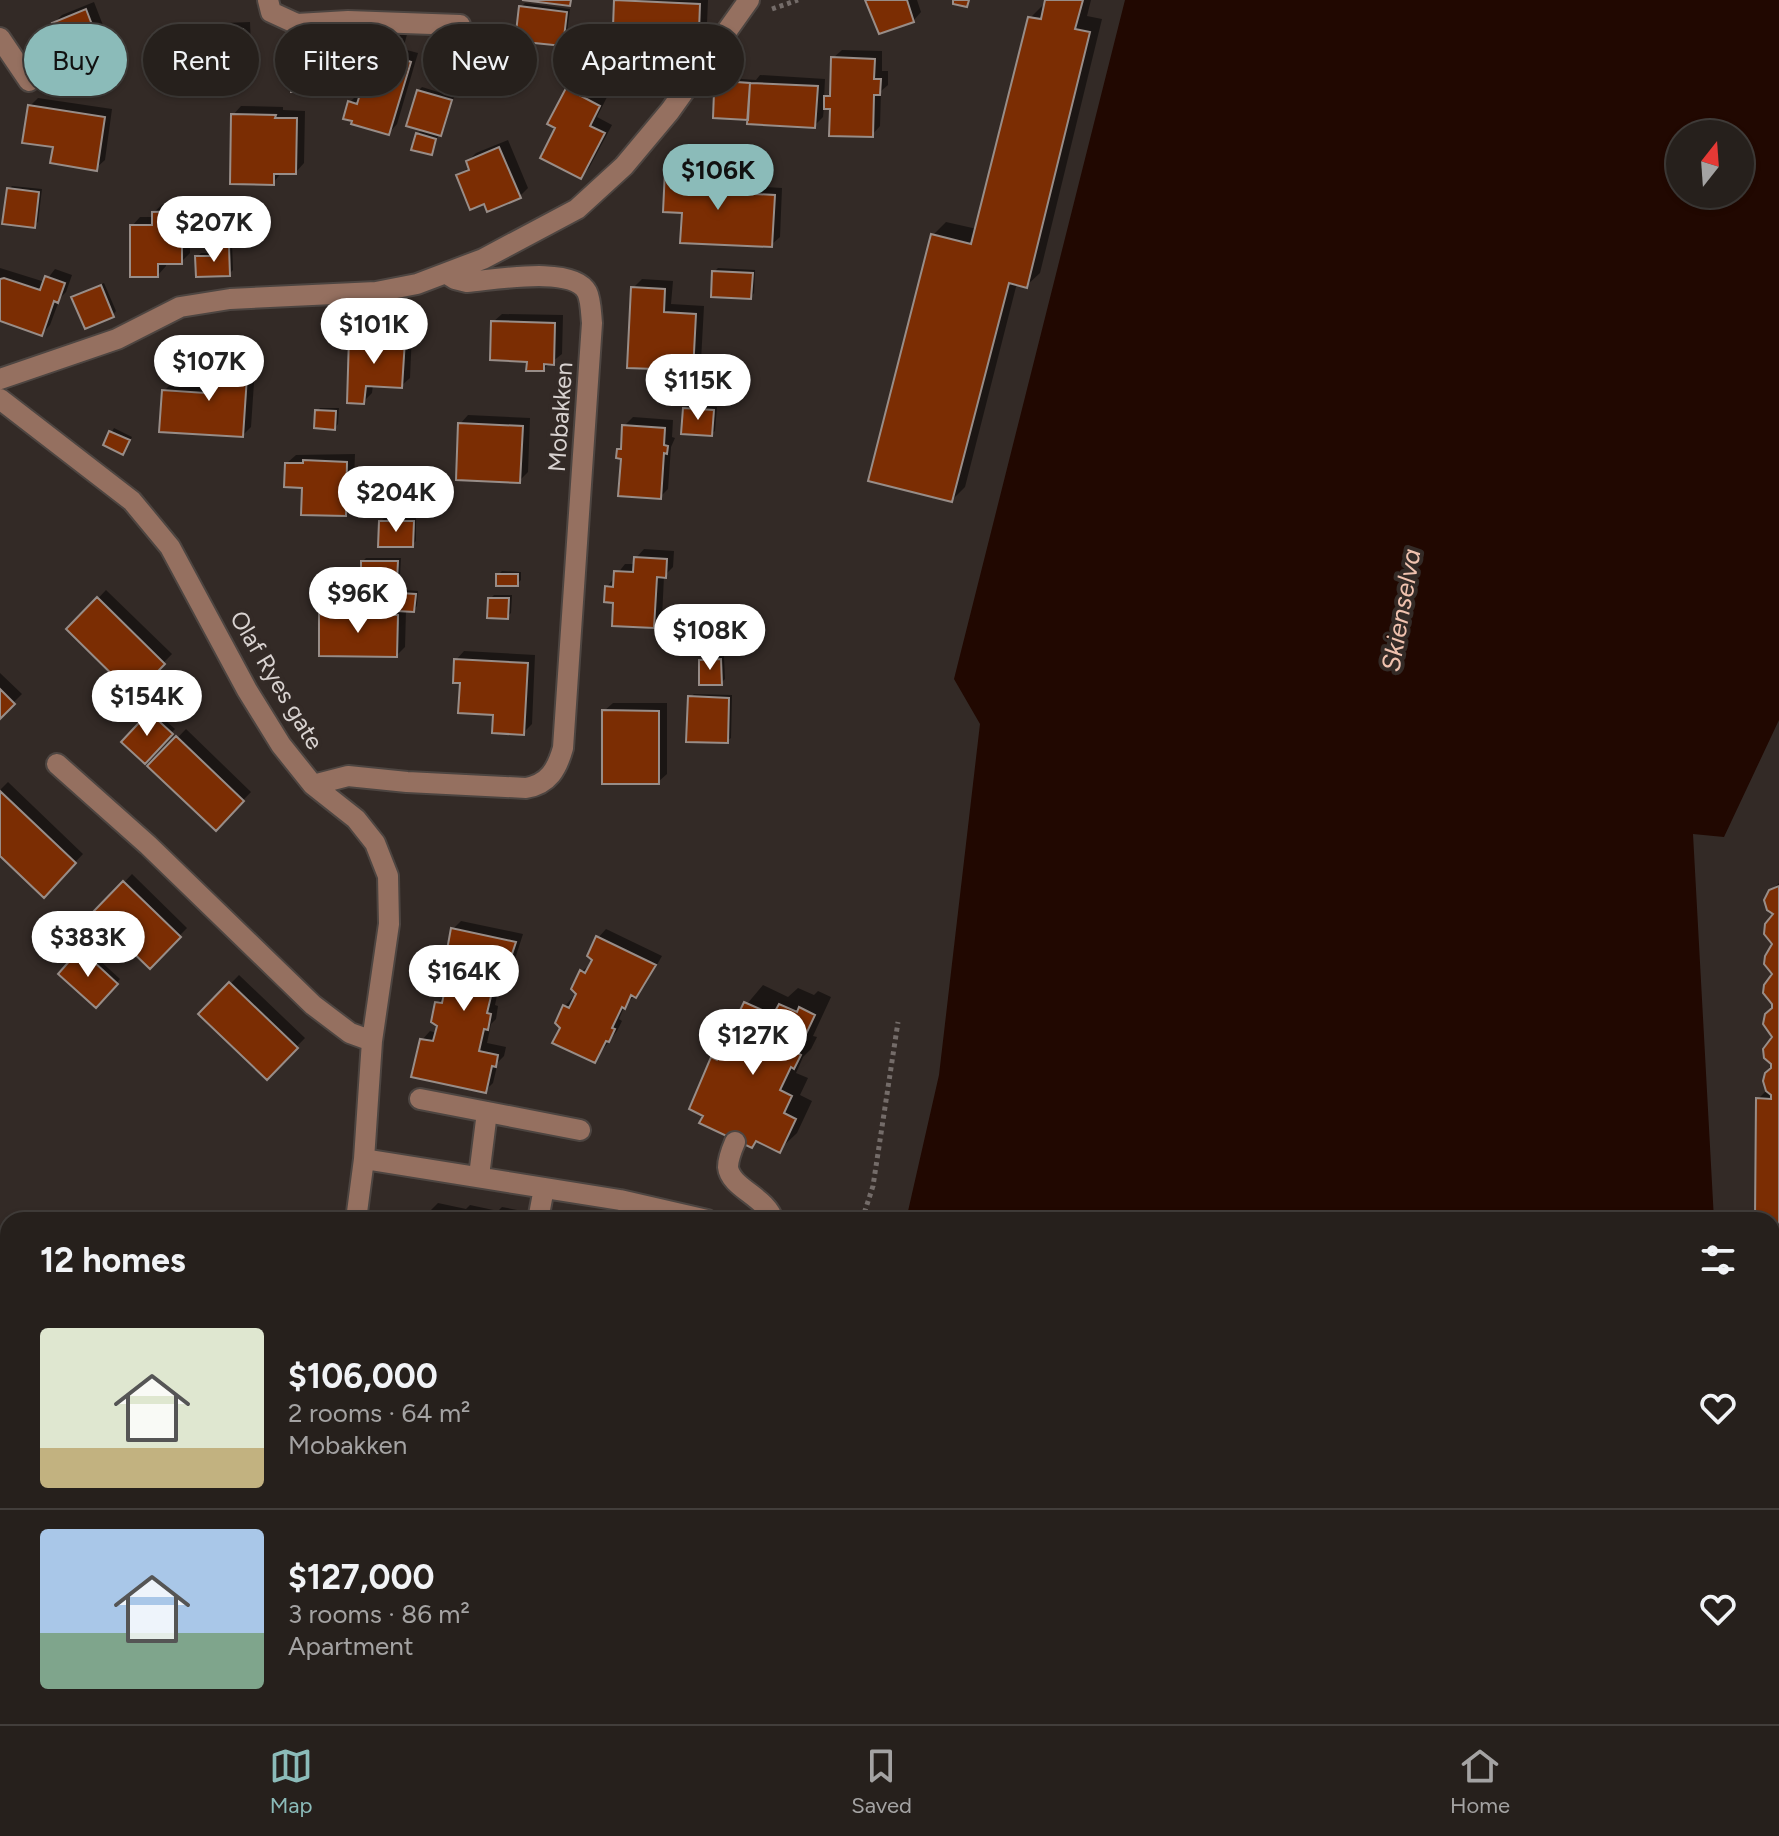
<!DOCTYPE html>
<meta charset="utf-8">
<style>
body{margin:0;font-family:Figtree,sans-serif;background:#2e2825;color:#f1f3f6;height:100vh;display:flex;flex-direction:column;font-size:30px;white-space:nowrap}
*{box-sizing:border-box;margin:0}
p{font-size:26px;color:#a4a3a3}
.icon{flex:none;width:44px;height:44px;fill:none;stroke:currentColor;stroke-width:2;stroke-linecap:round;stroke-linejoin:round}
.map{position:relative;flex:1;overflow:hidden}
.details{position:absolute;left:0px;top:1212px;width:1780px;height:512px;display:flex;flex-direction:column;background:#26201c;border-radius:24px 24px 0 0;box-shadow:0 2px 6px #0004,0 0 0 2px #423e3b}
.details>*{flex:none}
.top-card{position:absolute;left:24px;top:24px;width:800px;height:72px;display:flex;gap:16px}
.needle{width:52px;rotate:17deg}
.fabs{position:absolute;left:1666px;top:120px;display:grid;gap:16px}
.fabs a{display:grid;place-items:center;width:88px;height:88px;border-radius:50%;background:#26201c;box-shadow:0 2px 6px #0004,0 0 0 2px #423e3b;font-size:40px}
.price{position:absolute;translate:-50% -68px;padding:0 18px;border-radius:28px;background:#fff;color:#222;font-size:26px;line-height:52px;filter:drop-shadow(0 2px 4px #0008)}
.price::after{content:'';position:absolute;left:50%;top:48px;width:24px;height:18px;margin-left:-12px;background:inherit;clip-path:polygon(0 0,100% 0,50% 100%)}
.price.active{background:#8bbbb9;color:#111}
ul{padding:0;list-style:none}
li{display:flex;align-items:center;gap:24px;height:200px;padding:0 40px}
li+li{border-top:2px solid #423e3b}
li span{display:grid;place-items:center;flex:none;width:224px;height:160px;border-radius:8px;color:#555}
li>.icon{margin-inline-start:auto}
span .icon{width:96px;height:96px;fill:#fffc;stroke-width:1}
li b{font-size:34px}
h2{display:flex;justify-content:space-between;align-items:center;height:96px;padding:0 40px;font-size:34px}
.pill{padding:0 28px;border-radius:36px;background:#26201c;box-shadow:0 2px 6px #0004,0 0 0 2px #423e3b;font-size:28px;line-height:72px}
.pill.active{background:#8bbbb9;color:#111}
.menu{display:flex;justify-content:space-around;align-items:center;height:112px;border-top:2px solid #423e3b;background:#26201c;font-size:22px;color:#a4a3a3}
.menu a{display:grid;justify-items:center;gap:4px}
.menu .active{color:#8bbbb9}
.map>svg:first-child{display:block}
.water{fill:#210801;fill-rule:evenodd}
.shadow{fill:#0007}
.building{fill:#7b2d03;stroke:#988d88;stroke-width:2}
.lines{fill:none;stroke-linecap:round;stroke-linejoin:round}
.minor-casing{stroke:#4d4541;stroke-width:24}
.path{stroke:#746c69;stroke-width:5;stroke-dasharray:4 4;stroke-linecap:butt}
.minor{stroke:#957060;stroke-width:20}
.labels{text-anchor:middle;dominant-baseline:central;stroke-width:8;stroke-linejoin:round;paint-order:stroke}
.street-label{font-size:24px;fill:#d8d2d0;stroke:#332a26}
.water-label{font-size:26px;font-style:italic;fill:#f0c2af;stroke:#332a26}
</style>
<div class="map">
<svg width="1779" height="1724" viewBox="0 0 1779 1724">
<rect width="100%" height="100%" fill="#332a26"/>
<!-- water -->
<path class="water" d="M1125,0H1779V720L1724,837L1693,834L1714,1220H906L939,1075L980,724L954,679ZM1680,134H1740V194H1680Z
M607,1716H1758V1724H605Z"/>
<!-- shadow -->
<path class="shadow" d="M708,0L706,47L697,56L616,1Z
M867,0H917L921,12L913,21Z
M1048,0H1091L1087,16L1102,19L1040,273L1026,286L1017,283L965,487L952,500L933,235L946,222L977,229L1030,18L1043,5H1046Z
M94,2L106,33L97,42L54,23L62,15Z
M525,3L570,9L566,41L562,44L521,7Z
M250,22L252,68L244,77L190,32L198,24Z
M370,31H408L403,49L418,53L397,124L389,133L350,102L358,94L362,95L375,50Z
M97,50L107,77L103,81L63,64Z
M842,50L882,51V71H888V85L881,91L880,126L872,135L832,107H824L823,117L814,126L724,82L728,78L756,80L760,75L825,79L824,99L833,90V58Z
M296,57L313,58L314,86L310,90L292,61Z
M576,81L607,97L597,117L612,125L589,168L581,176L558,127L567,89Z
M422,87L454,97L444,130L439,134L431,153L418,134L423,129L418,91Z
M38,98L112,109L105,160L96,168L55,145L30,106Z
M241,106L283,107V110L305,111L304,163L296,172H282L273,183L233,115Z
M508,140L528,188L520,196L485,201L458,176L470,166L468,161L476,153Z
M675,163L722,166V184L782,188L780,237L771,245L684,211L667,171Z
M12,186L42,189L38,222L34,225L9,189Z
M163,204H189L190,253L181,262H166V266L158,275L132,226L140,217H154V212Z
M232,243L233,270L229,274L197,257L201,253H217L216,247L220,244Z
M0,268L45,282L55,269L72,275L66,292L60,298L50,325L42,334L0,318Z
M718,268L755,270L754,293L751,297L714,272Z
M642,279L673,281L671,304L704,306L701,361L693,370L675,363L659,362L654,367L633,288Z
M104,283L116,311L113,315L74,298Z
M502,314L563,315L562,354L543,369L529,360L493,322Z
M360,330L412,332L410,378L401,386L373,384L372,393L363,402L351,338Z
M218,350L256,353L251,427L243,435L164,391L172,383L207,385L209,359Z
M689,405L717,407L715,431L711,434L685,408Z
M320,408H339L338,424L335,428L317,411Z
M468,415L530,418L528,472L519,481L460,424Z
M633,417L673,420L672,437L675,438L671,447L668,489L660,497L619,450L623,446L624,426Z
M114,428L132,437L123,453L105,444Z
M355,454L353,506L345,514L304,486L287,463L296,455Z
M384,518H416V541L412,545L381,521Z
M644,549L674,551L673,567L664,576L662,618L654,626L615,601L607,587L625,564H635L636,558Z
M366,558H401L400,575L397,579L363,561Z
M502,571L521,572V580L517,584L498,575Z
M106,590L172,654L134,693L69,629Z
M404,590L418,591L417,606L414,610H406L405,647L397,655L321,615L330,606L400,607V594Z
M494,595H512L511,613L507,617L490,599Z
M464,651L535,655L532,724L523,733L495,713L462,681L456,660Z
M724,656L725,679L721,683L701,660L704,657Z
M0,673L22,694L0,716Z
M694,694L732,695L731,738L727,741L690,697Z
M613,703H667V774L658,782L604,711Z
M154,710L175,729L145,761L124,742Z
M186,729L251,792L216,828L150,766Z
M8,782L83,854L44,895L0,853V790Z
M132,874L187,928L150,966L95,913Z
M1779,883V1306L1778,1278H1772V1220H1757L1758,1099L1767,1090L1773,1068L1774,1037L1765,1020L1774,1003L1775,916L1771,891Z
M461,921L523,934L512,968L499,986L495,1005L498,1006L496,1019L491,1024L487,1043L506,1047L504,1056L498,1062L493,1083L485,1091L422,1040L430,1031L437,1033V1003L446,994L445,966L453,958V929Z
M606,929L662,956L644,987L625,1005L619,1019L622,1021L617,1031L595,1060L557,1022L565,1006L573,997L576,999L582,971L592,964L598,938Z
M85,947L120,979L96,1006L61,974Z
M239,975L305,1038L267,1077L201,1014Z
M763,985L788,997L798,988L814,995L818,991L831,997L813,1036L817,1037L811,1049L803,1057L796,1073L808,1078L800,1095L812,1101L797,1133L779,1150L758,1140L752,1145L705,1115L713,1058L720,1050L731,1023Z
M438,1203L466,1209L470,1205L498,1211L502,1207L533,1213L531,1220H421Z
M573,1210L585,1212L584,1220H563Z
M242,1716H307L304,1724H240Z"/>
<!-- building -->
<path class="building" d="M522,0H571L570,6Z
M614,0L700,4L698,58L650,56L651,29L613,27Z
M865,0H907L914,22L879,34Z
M953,0H969L967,7L953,4Z
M1045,0H1083L1075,29L1090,32L1027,288L1009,283L952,502L868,481L931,234L971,244L1028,17L1041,19Z
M519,6L567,12L563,46L515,41Z
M86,9L99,43L64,56L52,23Z
M243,29L245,79L190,81L188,32Z
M368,30L401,39L396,57L411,62L389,135L351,124L352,121L343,119L348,101L357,104L373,51L363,48Z
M94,52L104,83L71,94L60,63Z
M831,57L875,59L874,79H881L880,95H874L873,137L829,136L830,109H824V96H830Z
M290,60H310L311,92H291Z
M723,81L750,83L748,120L713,118L714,92Z
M750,83L818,86L815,128L747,124Z
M566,88L600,106L590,126L605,133L581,179L540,158L555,128L547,124Z
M417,90L452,100L441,136L406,126Z
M28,105L105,117L97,171L50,163L53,147L22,143Z
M231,114L276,115L275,118H297L296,174H274V185L230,184Z
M416,133L436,139L432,155L411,150Z
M499,147L521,198L487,212L484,204L470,210L456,175L469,170L466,161Z
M665,170L715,173L714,192L775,195L772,247L680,243L682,213L663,212Z
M7,188L39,192L35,228L2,224Z
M182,211V264H158V277H130V225H152V212Z
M229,246L230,276L196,277L195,256H215L214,247Z
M712,271L753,273L751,299L711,297Z
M45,276L65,283L58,303L54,301L42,336L0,321V279L4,278L40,290Z
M101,285L114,317L85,329L71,297Z
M631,287L665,289L664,312L696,314L693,372L673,371V365L655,364V369L627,368Z
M491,321L555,323L554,365L544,364V371H526L527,362L490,360Z
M349,337L405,340L402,388L366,386L364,404L347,403Z
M207,358L248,361L243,437L159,432L162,390L205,393Z
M683,408L714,410L712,436L681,434Z
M315,410L336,411L335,430L314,428Z
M458,423L523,426L520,483L456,480Z
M622,425L665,428L664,445L668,446L667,454L664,453L661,499L618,496L621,459L616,458L617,449H621Z
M109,431L130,440L123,455L103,445Z
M303,460L347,462L346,516L301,515L302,488L284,487L285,463H303Z
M379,521H414L413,547H378Z
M634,557L667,559L666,578L657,577L654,628L612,626L613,603L604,602L605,586L613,587L614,571L633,572Z
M361,561H398L397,581H361Z
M496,574H518V586H496Z
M399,593L416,594L414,612L397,611Z
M97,597L165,664L134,696L66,629Z
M488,598H509L508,619L487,618Z
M319,614L398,615L397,657L319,656Z
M454,659L528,663L524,735L492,733L493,715L458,713L460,683H453Z
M721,659L722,685H699V660Z
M0,689L15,704L0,719Z
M688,696L729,698L728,743L686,742Z
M602,710L659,711V784H602Z
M149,712L173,734L145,764L121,742Z
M176,736L244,801L216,831L147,766Z
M0,791L76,863L44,898L0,856Z
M123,881L181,937L150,969L92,913Z
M1779,886V1308H1776V1280H1772V1220H1755L1756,1098L1771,1099V1095L1766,1091L1763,1081L1765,1073L1771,1068V1064L1764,1058L1763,1049L1772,1037L1763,1024L1765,1014L1772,1008V1004L1763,993L1764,985L1772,974L1764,964L1765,956L1772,944L1764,934L1765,924L1773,914L1767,910L1764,900L1769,890Z
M451,928L516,942L504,978L499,977L496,992H492L487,1013L491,1014L488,1030L484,1029L479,1051L498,1055L496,1067L492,1066L486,1093L411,1077L420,1039L433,1041L437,1026L431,1022L435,1002L442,1003L445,989L439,985L443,965L449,966L452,952L447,950Z
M596,936L656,965L636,998L631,995L625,1009L622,1007L612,1028L615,1029L609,1042L606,1041L595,1063L552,1043L560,1028L555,1023L563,1005L569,1008L576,994L571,989L580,970L585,973L592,960L587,956Z
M80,949L118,984L96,1008L58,974Z
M229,982L298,1048L267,1080L198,1014Z
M744,1002L773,1015L779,1004L797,1012L799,1007L815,1015L797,1053L801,1055L794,1069L791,1067L780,1090L792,1096L784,1113L796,1119L780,1153L756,1141L752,1148L699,1123L703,1116L689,1109L711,1057L717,1060L720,1053L716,1051L730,1021L734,1023Z
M1772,1481H1779V1724H1770L1772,1716Z
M240,1716H302L300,1724H238Z"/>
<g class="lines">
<!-- minor casing -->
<g class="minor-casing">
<path id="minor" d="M268,0L271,12L297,24L348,21L460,25
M0,38L29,81
M0,379L117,339L180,307L230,299L376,292L417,284L483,259L577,209L624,166L670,111L749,0
M0,399L132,501L170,547L247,690L281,745L313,785L356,819L375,843L388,876L389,924L372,1041L364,1159L356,1220
M57,764L148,845L313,1005L350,1033L372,1041
M313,785L348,776L407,782L526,788C549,784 557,769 563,748L592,323C591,314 591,300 587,292C573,265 494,280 467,282L455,279L447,274
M420,1099L580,1130
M735,1142C732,1149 728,1160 728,1167C730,1188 767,1197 773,1220
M364,1159L620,1200L707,1220
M479,1176L487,1112
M538,1220L544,1188
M0,1713L8,1706
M57,1724L63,1716"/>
</g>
<!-- path -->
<path class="path" d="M772,9L798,0
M862,1220L873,1186L898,1022
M566,1724L568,1716"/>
<!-- minor -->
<use href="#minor" class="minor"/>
</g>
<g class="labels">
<!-- street labels -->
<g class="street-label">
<text transform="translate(560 417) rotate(-86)">Mobakken</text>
<text transform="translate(277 680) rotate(59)">Olaf Ryes gate</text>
</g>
<!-- water labels -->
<g class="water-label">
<text transform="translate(1401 610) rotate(-80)">Skienselva</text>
</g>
</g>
</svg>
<div class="fabs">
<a><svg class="needle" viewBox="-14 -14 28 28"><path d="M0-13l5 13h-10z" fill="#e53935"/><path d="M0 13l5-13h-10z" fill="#a4a3a3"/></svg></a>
</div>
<b class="price active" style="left:718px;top:212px">$106K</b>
<b class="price" style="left:214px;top:264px">$207K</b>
<b class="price" style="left:374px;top:366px">$101K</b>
<b class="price" style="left:209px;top:403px">$107K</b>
<b class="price" style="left:698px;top:422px">$115K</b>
<b class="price" style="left:396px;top:534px">$204K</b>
<b class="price" style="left:358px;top:635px">$96K</b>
<b class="price" style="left:710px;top:672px">$108K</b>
<b class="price" style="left:147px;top:738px">$154K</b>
<b class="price" style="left:88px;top:979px">$383K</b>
<b class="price" style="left:464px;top:1013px">$164K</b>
<b class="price" style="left:753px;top:1077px">$127K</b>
<div class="top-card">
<a class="pill active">Buy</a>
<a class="pill">Rent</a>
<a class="pill">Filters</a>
<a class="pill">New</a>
<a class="pill">Apartment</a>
</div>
<section class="details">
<h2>12 homes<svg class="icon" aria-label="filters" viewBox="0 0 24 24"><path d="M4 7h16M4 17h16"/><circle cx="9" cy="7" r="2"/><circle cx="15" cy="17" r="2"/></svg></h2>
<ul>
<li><span style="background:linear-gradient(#dfe7d0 75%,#c2b280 0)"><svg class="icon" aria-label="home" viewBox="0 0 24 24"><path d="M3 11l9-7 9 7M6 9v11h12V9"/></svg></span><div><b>$106,000</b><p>2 rooms · 64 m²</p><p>Mobakken</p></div><svg class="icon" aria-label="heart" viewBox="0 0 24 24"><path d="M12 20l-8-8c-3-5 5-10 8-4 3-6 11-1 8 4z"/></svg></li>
<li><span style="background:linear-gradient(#a9c7e8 65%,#7fa58c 0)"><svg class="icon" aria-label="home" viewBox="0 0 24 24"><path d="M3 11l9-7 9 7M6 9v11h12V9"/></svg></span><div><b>$127,000</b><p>3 rooms · 86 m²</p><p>Apartment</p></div><svg class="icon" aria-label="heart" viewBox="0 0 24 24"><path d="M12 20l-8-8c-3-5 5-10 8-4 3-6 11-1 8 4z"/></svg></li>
</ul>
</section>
</div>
<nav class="menu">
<a class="active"><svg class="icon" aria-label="map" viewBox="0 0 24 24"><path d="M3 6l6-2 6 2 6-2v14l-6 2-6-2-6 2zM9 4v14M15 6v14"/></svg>Map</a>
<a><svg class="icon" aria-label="saved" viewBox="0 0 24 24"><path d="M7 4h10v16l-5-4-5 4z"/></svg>Saved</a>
<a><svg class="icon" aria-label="home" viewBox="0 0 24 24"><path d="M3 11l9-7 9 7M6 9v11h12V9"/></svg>Home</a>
</nav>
